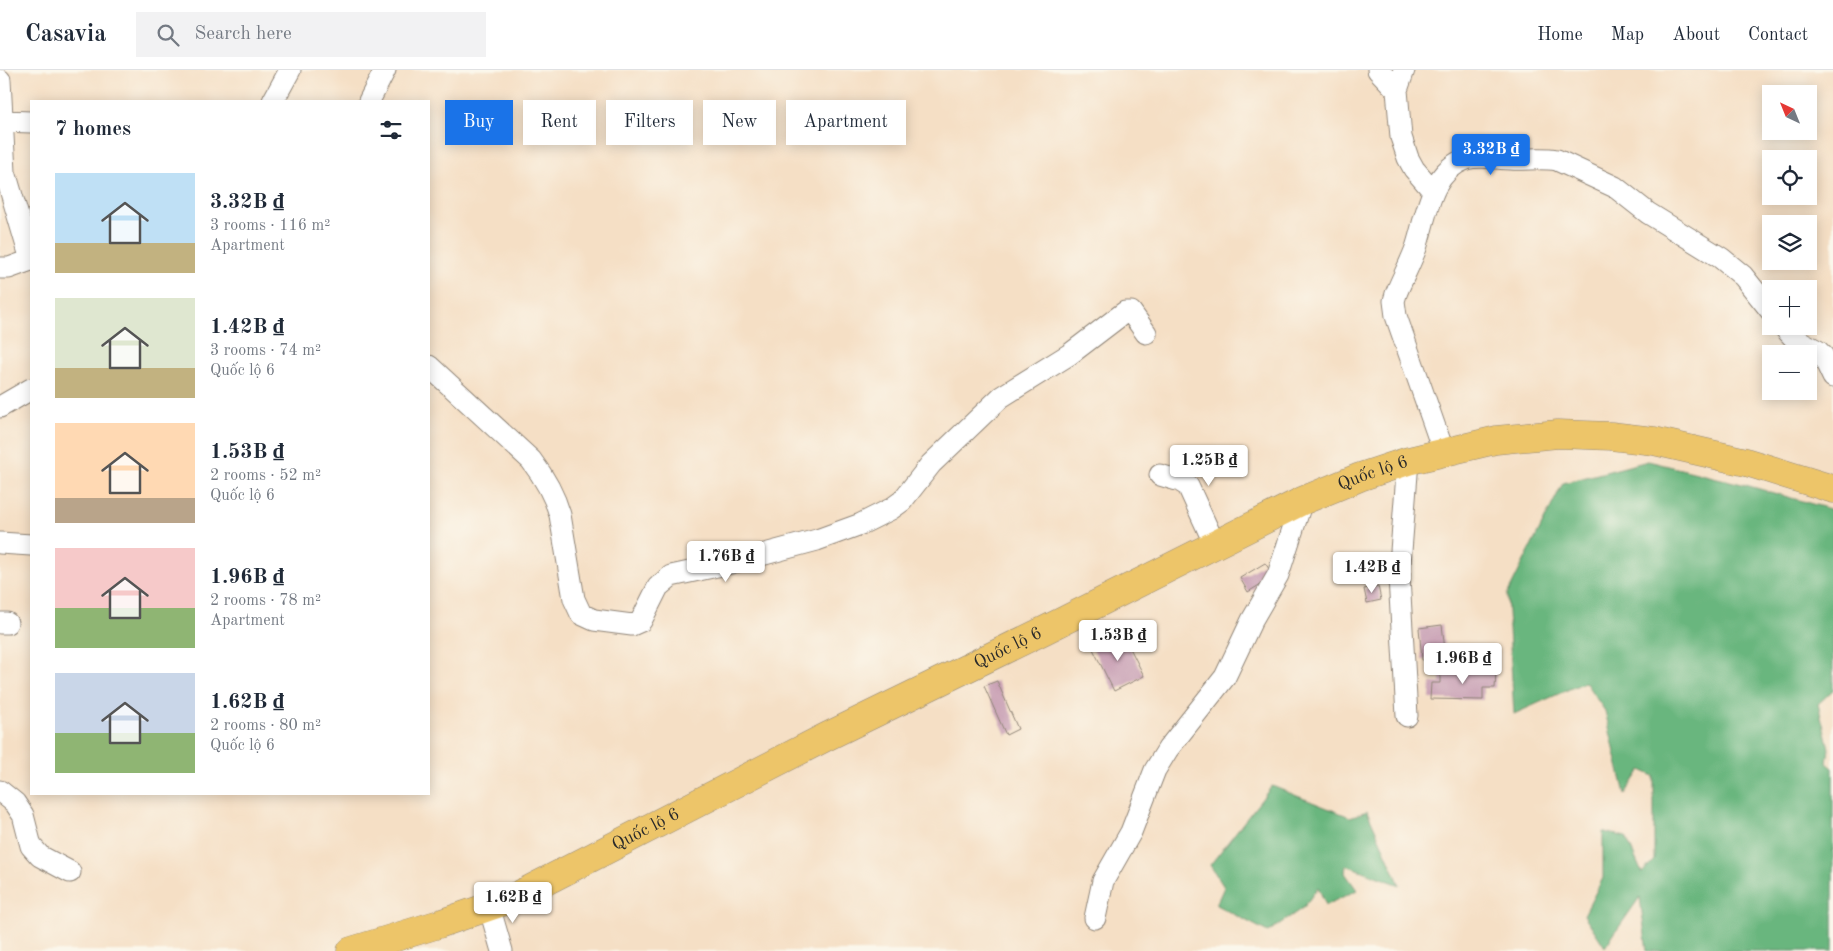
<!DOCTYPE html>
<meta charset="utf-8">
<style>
body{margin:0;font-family:"Old Standard TT",serif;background:#f2f2f3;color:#1f2937;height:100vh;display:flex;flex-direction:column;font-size:19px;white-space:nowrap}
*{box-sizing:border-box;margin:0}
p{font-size:16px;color:#747a83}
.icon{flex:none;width:28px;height:28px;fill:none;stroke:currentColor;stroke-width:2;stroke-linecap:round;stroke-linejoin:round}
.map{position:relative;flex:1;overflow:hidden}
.details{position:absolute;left:30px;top:30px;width:400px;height:695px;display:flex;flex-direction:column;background:#fff;border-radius:0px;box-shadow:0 2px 12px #0003}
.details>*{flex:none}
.hud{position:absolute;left:445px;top:30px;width:475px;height:45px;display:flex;gap:10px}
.needle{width:32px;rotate:317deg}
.buttons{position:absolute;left:1762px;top:15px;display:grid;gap:10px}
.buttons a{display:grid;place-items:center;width:55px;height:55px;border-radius:0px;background:#fff;box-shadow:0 2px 12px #0003;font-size:25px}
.price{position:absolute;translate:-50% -42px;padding:0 11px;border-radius:5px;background:#fff;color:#222;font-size:16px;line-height:32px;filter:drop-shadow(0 1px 2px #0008)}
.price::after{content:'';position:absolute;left:50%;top:30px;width:15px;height:11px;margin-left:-8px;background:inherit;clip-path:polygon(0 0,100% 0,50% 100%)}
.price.active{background:#1a73e8;color:#fff}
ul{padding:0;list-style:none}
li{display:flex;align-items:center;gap:15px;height:125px;padding:0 25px}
li span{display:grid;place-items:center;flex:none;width:140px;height:100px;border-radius:0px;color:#555}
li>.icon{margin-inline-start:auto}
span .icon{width:60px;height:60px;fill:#fffc;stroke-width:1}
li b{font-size:21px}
h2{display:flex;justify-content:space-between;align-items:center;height:60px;padding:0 25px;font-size:21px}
.chip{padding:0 18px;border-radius:0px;background:#fff;box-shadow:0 2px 12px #0003;font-size:18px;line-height:45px}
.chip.active{background:#1a73e8;color:#fff}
header{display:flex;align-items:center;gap:30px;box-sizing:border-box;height:70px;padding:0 25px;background:#fff;border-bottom:1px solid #e0e1e3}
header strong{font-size:24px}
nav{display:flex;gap:28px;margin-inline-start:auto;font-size:18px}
.search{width:350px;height:45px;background:#f2f2f3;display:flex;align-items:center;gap:12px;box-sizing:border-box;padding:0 18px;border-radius:0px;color:#747a83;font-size:19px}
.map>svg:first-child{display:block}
.forest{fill:#69b67e;stroke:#4a7054}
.building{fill:#c396ae}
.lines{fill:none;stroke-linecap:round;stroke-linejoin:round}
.minor-casing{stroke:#908578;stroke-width:23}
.highway-casing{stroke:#908578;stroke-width:29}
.minor{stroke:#fff;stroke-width:21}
.highway{stroke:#edc569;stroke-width:28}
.labels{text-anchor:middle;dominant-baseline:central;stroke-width:4;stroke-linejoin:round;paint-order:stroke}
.street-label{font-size:18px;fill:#2b2b2b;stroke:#fbf7ec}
</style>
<header>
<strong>Casavia</strong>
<div class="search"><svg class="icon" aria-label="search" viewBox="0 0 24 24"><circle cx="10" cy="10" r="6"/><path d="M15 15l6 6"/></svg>Search here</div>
<nav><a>Home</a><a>Map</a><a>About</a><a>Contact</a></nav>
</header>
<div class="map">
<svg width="1833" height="881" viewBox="0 0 1833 881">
<rect width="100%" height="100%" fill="#fbf7ec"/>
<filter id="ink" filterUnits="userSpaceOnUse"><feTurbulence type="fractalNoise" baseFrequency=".02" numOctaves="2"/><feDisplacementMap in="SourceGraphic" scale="10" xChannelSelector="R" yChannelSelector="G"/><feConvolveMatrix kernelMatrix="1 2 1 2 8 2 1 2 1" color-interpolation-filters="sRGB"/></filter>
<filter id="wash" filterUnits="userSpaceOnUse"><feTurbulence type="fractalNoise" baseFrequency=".0096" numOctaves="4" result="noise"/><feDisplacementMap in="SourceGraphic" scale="20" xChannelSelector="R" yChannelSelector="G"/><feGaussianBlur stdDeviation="1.12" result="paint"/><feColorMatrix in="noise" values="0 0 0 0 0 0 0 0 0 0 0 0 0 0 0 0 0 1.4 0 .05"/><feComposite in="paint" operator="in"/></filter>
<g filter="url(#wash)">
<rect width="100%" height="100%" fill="#f5dfc5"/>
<!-- forest -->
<path class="forest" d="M1648,391L1742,414L1830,439L1833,447V620L1818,634L1829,678L1827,693L1833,698V881H1647L1640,827L1605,877L1584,845L1603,808V762L1626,767L1642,803L1654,790V706L1641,700L1625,724L1605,641L1585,612L1514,644L1507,525L1563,413Z
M1272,716L1350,747L1367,741L1400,815L1346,795L1345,803L1357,820L1326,835L1318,817L1304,837L1268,862L1216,835L1224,817L1210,795Z"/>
<g id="blocks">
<!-- building -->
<path class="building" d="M1364,487L1393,489L1392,500L1363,498Z
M1265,493L1274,506L1248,522L1240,508Z
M1378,516L1381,530L1367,533L1364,519Z
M1442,555L1446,588L1422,590L1419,558Z
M1122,562L1144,606L1114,621L1092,577Z
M1440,601L1496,602L1495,618H1483V630L1430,629L1431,613H1440Z
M997,611L1018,659L1006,665L984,616Z"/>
</g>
</g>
<g filter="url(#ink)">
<use href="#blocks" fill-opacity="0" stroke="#908578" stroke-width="1"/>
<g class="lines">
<!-- minor casing -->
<g class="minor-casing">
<path id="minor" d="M1378,0L1397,20
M1404,0L1397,20L1401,67L1408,88L1414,99L1433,121
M0,10L5,102L31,190
M273,31L290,0
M369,31L385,0
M3,51L31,52
M0,198H9L31,190
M1783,256L1794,268L1818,281L1823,286L1833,307
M429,296L531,390C544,407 554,424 560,445L574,529L581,544L594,550L632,555L641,551L658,517L671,506L731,493L817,470L861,454L891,439L902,431L931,394L1001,327L1070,284L1125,242H1131L1146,263
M0,337L31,319
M1444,383L1396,246L1394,231L1396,224C1402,209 1410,194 1416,178C1426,148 1430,101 1466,89C1480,85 1497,89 1511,89C1527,90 1541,87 1557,90L1615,117L1648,143L1721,188L1743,206L1771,241
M1160,405L1180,411L1188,416L1215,475
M0,473L31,475
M0,553H7
M1407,646L1399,507L1408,391
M0,721L15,733L23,745L31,776L40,786L70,802
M489,836L502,881
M1095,848L1103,811L1131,762L1155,700L1168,679L1225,607L1252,550L1278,505L1302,431"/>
</g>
<!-- highway casing -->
<g class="highway-casing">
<g id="highway">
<path id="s1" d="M351,881L439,854L511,829L826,667L1045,560L1302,431L1360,407L1408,391L1496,370L1558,364L1611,366L1654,371L1746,392L1833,419"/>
</g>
</g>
<!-- minor -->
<use href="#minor" class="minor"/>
<!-- highway -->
<use href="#highway" class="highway"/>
</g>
</g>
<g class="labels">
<!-- street labels -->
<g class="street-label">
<text stroke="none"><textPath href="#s1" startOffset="1130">Quốc lộ 6</textPath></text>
<text stroke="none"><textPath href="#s1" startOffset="725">Quốc lộ 6</textPath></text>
<text stroke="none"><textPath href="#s1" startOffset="320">Quốc lộ 6</textPath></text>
</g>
</g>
</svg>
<div class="buttons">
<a><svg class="needle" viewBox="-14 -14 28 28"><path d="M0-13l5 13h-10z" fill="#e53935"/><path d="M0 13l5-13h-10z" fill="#747a83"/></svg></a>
<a><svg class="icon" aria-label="locate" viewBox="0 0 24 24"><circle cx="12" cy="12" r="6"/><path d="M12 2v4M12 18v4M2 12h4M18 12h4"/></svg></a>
<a><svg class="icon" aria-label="layers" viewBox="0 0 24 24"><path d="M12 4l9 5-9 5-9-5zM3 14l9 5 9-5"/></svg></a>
<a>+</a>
<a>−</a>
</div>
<b class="price active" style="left:1491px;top:106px">3.32B ₫</b>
<b class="price" style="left:1209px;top:417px">1.25B ₫</b>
<b class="price" style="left:726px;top:513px">1.76B ₫</b>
<b class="price" style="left:1372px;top:524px">1.42B ₫</b>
<b class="price" style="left:1118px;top:592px">1.53B ₫</b>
<b class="price" style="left:1463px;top:615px">1.96B ₫</b>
<b class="price" style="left:513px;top:854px">1.62B ₫</b>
<div class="hud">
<a class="chip active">Buy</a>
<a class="chip">Rent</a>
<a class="chip">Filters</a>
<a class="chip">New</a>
<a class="chip">Apartment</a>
</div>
<section class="details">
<h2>7 homes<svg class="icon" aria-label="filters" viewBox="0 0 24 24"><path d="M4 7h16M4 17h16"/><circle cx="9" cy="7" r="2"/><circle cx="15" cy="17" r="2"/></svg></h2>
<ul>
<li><span style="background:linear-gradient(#bfe0f5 70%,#c2b280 0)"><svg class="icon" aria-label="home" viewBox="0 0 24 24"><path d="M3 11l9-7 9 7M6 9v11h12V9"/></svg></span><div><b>3.32B ₫</b><p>3 rooms · 116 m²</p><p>Apartment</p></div></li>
<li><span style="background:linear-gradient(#dfe7d0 70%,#c2b280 0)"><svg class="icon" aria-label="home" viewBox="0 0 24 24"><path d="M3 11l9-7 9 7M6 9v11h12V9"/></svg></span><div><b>1.42B ₫</b><p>3 rooms · 74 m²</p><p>Quốc lộ 6</p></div></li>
<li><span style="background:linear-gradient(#ffd9b3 75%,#b9a48a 0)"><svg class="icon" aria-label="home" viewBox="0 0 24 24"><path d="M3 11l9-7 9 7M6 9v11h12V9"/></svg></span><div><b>1.53B ₫</b><p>2 rooms · 52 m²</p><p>Quốc lộ 6</p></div></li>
<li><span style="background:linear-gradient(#f6c9c9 60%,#8fb573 0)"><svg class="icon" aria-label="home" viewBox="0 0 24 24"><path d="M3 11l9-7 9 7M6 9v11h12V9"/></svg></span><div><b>1.96B ₫</b><p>2 rooms · 78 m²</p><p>Apartment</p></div></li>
<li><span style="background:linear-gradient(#c9d6e8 60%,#8fb573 0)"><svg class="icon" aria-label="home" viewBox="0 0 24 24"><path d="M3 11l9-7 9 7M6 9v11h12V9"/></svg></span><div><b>1.62B ₫</b><p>2 rooms · 80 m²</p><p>Quốc lộ 6</p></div></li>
</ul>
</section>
</div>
